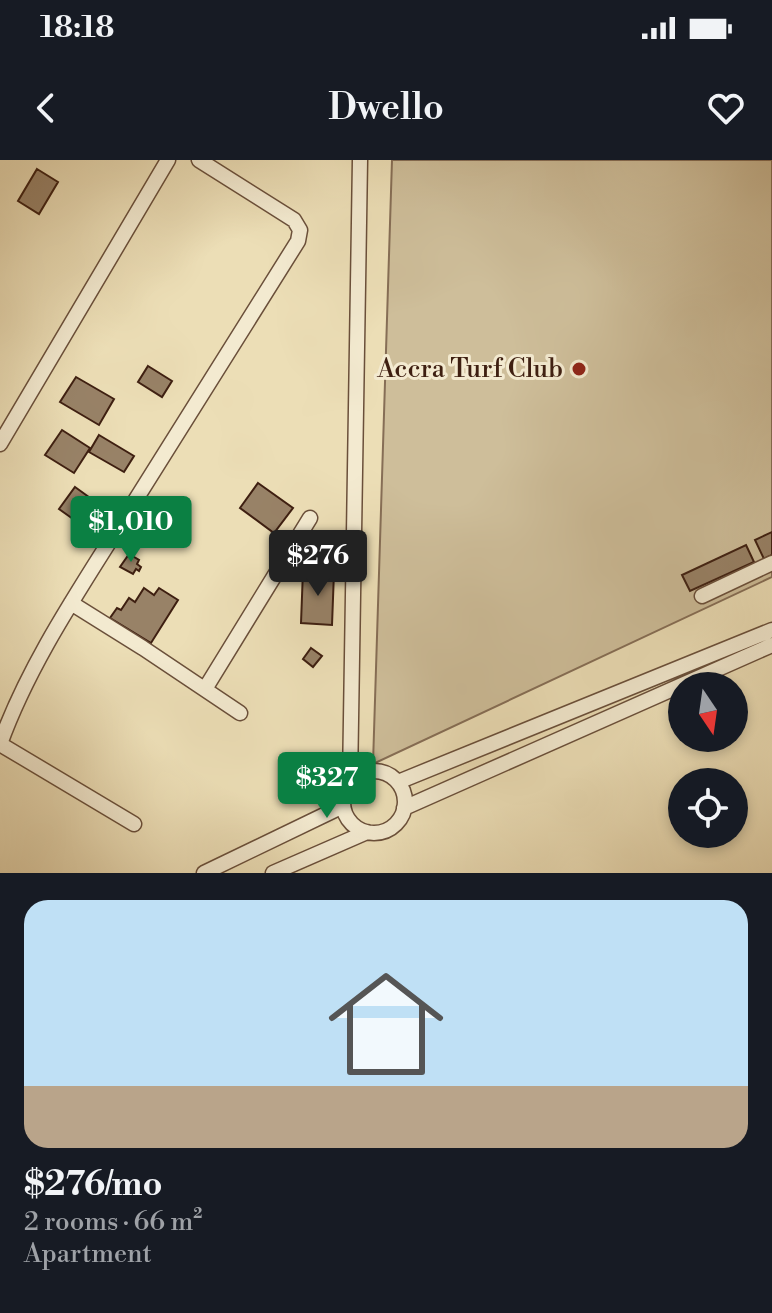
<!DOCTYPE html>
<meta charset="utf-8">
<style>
body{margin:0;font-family:"Libre Bodoni",serif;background:#242831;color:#f1f3f6;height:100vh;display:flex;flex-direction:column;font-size:30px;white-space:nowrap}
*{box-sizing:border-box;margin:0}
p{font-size:26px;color:#9ea1a6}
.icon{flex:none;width:44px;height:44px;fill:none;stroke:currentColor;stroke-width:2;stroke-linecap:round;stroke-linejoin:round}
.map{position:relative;height:713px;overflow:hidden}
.side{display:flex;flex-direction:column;background:#171b24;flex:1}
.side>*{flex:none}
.needle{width:52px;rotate:167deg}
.buttons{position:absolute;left:668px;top:512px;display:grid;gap:16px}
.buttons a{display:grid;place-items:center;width:80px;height:80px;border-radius:50%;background:#171b24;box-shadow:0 4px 12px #0003;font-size:40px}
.price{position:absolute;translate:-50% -68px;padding:0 18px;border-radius:8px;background:#0b8043;color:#fff;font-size:26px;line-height:52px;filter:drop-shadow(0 2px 4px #0008)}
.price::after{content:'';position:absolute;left:50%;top:48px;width:24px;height:18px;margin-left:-12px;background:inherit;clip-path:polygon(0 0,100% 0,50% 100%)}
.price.active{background:#222;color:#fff}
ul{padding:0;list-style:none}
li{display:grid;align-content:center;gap:16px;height:424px;padding:0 24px}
li span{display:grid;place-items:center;height:248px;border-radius:24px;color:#555}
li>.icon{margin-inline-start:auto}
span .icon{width:144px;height:144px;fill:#fffc;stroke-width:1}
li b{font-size:34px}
.status{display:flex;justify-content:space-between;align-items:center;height:56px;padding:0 40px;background:#171b24;direction:ltr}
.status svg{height:22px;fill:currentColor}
header{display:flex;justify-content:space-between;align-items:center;height:104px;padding:0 24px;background:#171b24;font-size:36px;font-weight:600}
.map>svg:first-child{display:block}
.green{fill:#cebe9a;stroke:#866e56;stroke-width:2}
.building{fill:#988267;stroke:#3e1f11;stroke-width:2}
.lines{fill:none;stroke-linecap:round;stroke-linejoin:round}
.minor-casing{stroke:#6a4f3a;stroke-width:17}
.minor{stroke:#f3ead0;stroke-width:14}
.poi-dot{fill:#8f2418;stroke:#f3ead0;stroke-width:3}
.labels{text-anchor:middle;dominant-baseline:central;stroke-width:6;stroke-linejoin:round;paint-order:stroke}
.poi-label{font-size:26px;fill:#3e1f11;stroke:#f3ead0;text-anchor:end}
</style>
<div class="status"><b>18:18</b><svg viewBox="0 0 49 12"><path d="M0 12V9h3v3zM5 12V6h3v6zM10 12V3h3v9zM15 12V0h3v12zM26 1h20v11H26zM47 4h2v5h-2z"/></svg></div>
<header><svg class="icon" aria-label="back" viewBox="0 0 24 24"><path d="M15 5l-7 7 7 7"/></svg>Dwello<svg class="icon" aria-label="heart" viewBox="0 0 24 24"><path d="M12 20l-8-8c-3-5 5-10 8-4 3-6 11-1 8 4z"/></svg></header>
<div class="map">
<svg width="772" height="713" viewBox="0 0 772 713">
<rect width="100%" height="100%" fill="#ecdeb6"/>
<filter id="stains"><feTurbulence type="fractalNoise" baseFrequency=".0025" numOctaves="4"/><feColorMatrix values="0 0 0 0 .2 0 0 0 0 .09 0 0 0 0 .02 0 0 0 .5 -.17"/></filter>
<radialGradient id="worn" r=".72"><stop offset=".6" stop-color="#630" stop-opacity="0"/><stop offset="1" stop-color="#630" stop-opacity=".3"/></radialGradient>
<!-- green -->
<path class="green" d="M392,0H772V417L373,604Z"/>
<!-- building -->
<path class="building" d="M37,9L58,22L39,54L18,41Z
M148,206L172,221L162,237L138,222Z
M76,217L114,239L99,265L60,242Z
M62,270L90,288L74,313L45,295Z
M99,275L134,296L124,312L89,292Z
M258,323L293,348L274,373L240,348Z
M75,327L93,340L91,344L94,346L80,364L59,349Z
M772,372V395L764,399L755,380Z
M746,385L754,402L690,431L682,415Z
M129,394L139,400L137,404L141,407L139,411L136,409L133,414L120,407Z
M303,410L334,412L332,465L301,463Z
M144,428L154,435L159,428L178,440L151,483L110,458L117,448L121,450L129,438L135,442Z
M311,488L322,496L313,507L303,499Z"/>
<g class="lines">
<!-- minor casing -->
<g class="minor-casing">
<path id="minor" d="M0,284L168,0
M702,436L772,403
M71,443L143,488L240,553
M205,529L310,358
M0,584C29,504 78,432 123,360C182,267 240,174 298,81L300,70L294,60L199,0
M0,584L134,664
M343 642a31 31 0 1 1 62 0a31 31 0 1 1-62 0Z
M350,622L360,0
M398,622L772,470
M404,648L772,485
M204,713L343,646
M273,713L367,672"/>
</g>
<!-- minor -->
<use href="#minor" class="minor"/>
</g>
<!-- markers -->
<circle class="poi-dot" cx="579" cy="209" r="8"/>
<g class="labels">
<!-- poi labels -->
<g class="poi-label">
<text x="563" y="209">Accra Turf Club</text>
</g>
</g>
<rect width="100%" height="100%" filter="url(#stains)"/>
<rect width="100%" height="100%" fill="url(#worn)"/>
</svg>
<div class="buttons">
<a><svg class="needle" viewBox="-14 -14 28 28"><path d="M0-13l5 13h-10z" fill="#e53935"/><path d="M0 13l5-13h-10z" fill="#9ea1a6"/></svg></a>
<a><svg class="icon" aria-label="locate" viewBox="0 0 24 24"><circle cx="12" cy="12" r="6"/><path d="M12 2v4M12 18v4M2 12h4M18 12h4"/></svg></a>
</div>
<b class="price" style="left:131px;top:404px">$1,010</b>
<b class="price active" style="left:318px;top:438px">$276</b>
<b class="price" style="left:327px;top:660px">$327</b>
</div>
<section class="side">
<ul>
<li><span style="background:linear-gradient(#bfe0f5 75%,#b9a48a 0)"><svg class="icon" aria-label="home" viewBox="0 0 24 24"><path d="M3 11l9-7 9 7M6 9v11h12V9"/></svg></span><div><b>$276/mo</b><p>2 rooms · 66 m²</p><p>Apartment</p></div></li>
</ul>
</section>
